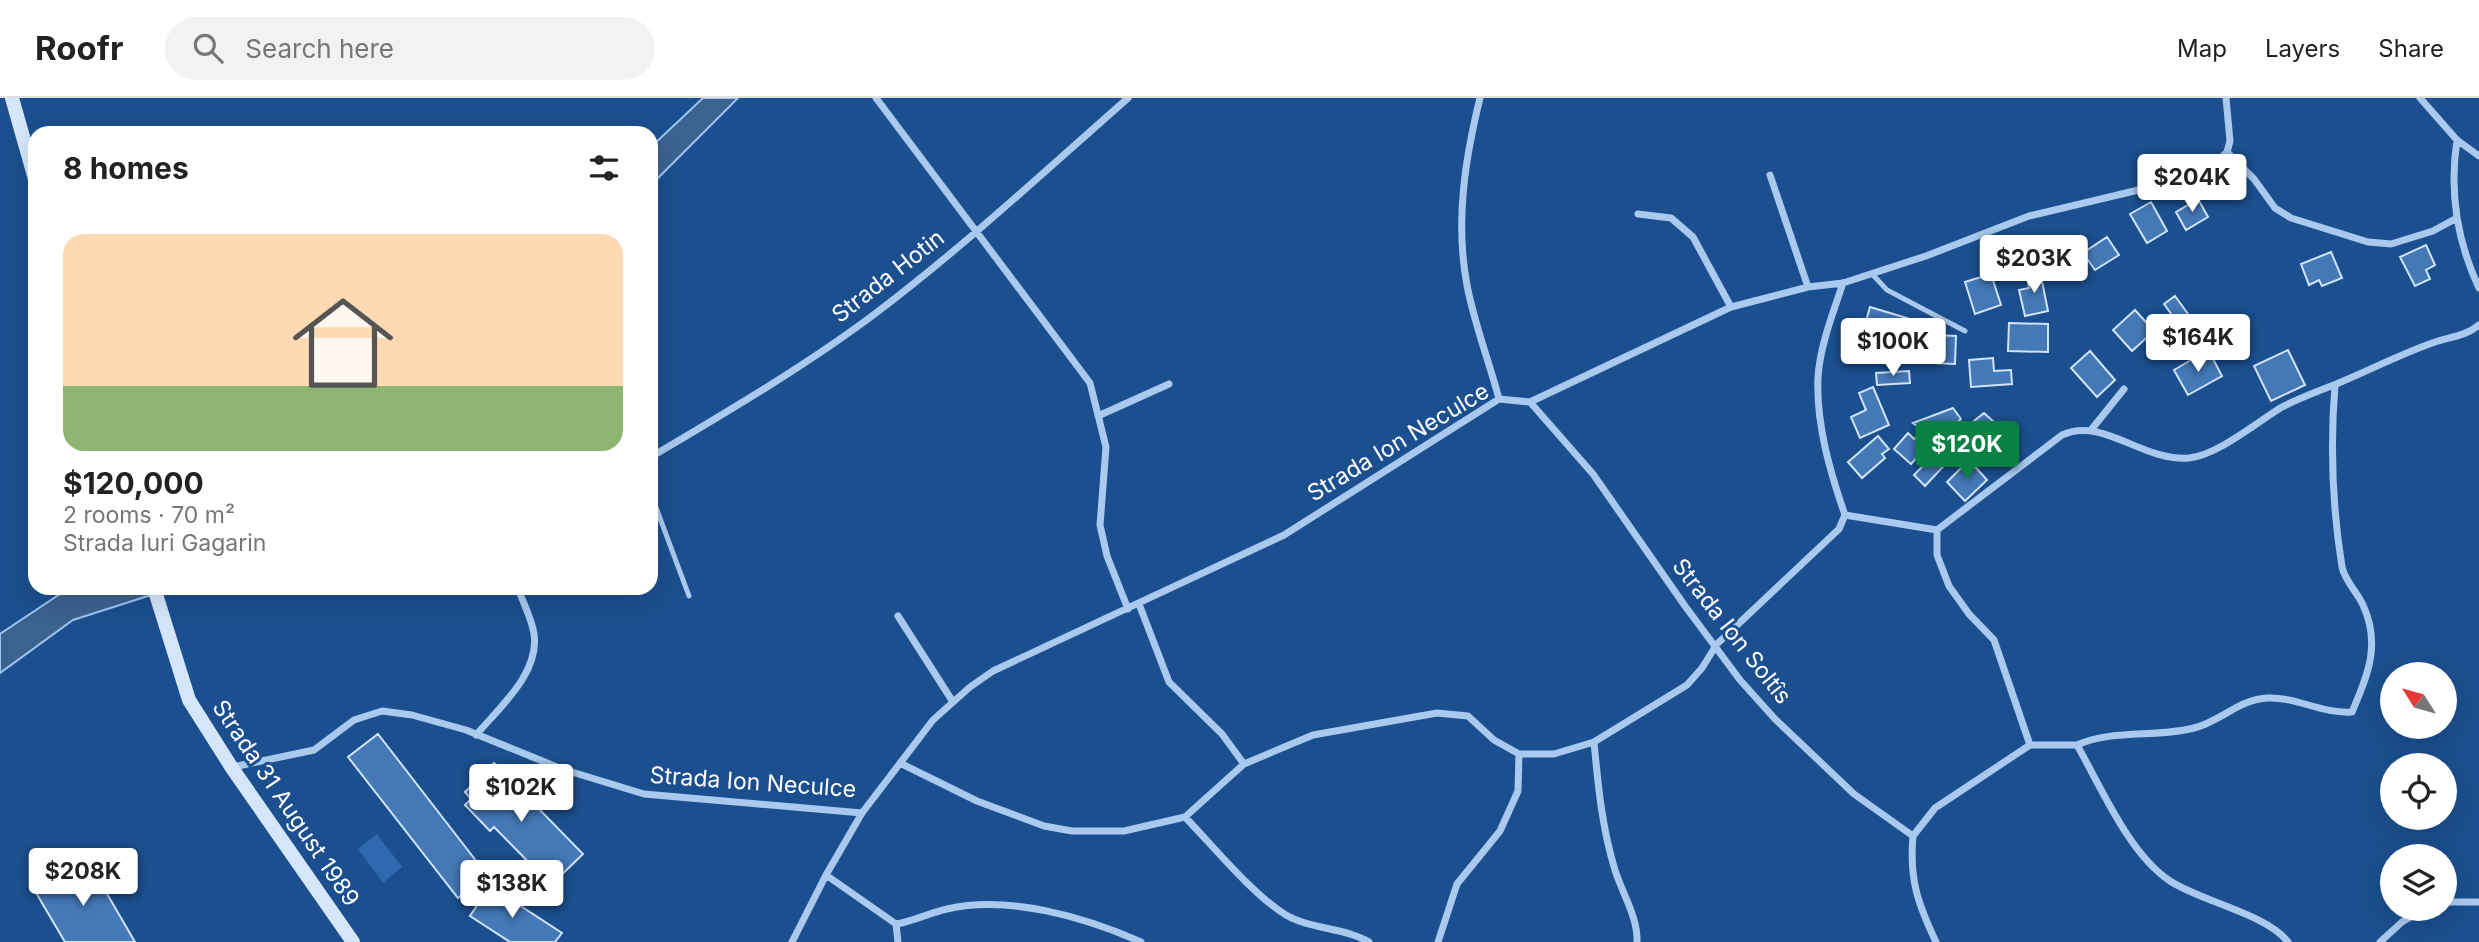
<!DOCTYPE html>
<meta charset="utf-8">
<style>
body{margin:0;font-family:Inter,sans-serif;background:#f2f2f2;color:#222;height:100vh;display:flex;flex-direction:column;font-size:26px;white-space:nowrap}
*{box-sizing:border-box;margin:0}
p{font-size:23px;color:#767676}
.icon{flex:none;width:38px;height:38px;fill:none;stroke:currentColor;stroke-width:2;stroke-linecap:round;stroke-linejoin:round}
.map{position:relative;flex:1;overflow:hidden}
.sheet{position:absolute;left:28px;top:28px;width:630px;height:469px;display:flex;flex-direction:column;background:#fff;border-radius:21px;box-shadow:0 7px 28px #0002}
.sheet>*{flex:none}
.needle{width:46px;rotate:307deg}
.fabs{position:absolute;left:2380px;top:564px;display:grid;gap:14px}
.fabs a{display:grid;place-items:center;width:77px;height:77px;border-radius:50%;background:#fff;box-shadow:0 7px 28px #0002;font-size:35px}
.price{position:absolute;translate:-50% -60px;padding:0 16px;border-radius:7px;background:#fff;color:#222;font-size:23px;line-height:46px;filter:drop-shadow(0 2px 4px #0008)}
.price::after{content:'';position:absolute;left:50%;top:42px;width:21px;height:16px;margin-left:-10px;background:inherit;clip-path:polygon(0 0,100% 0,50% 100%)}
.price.on{background:#0b8043;color:#fff}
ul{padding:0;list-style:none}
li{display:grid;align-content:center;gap:14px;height:371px;padding:0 35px}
li span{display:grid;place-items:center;height:217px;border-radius:21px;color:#555}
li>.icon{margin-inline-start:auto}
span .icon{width:126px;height:126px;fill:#fffc;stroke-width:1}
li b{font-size:30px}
h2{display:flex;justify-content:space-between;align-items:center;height:84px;padding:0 35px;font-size:30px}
header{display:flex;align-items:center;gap:42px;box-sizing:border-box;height:98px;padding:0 35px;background:#fff;border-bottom:2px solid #e0e0e0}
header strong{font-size:33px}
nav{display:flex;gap:38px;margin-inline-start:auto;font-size:24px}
.search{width:490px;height:63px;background:#f2f2f2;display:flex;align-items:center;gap:18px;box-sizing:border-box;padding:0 24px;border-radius:38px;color:#767676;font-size:26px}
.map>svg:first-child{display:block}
.green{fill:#2e69ad}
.water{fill:#3c6290;stroke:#9cc4f0;stroke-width:2}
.building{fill:#4478b7;stroke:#cfe3fa;stroke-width:2}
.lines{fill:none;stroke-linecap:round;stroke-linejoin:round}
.lane{stroke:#a9c9ee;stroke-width:5}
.street{stroke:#a9c9ee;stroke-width:7}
.secondary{stroke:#d6e6fa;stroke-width:14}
.labels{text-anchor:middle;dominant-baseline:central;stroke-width:6;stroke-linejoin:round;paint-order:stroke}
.street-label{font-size:23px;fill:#fff;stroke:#1b4f8f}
</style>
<header>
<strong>Roofr</strong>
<div class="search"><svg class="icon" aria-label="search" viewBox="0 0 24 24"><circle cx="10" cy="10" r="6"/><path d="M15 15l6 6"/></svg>Search here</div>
<nav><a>Map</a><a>Layers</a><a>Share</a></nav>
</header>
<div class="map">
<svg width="2479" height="844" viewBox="0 0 2479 844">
<rect width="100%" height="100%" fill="#1b4f8f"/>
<!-- green -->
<path class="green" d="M377,736L402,769L383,785L358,751Z"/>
<!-- water -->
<path class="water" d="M703,0H738L651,87V49Z
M69,490H173L73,522L0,575V536Z"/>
<!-- building -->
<path class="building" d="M2198,101L2208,119L2186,132L2176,114Z
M2151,104L2167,133L2147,145L2130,116Z
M2107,139L2119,157L2095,172L2083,155Z
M2426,147L2435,167L2426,172L2430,181L2415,188L2400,159Z
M2331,154L2342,180L2322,188L2319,182L2309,187L2301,166Z
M2040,173L2048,213L2025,218L2019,192L2029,190L2026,176Z
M1991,176L2001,207L1975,216L1965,184Z
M2175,198L2191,220L2180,228L2164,206Z
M1870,209L1910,221L1905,241L1864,230Z
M2135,212L2154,233L2132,253L2113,232Z
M2009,225L2048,226V254L2008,253Z
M1934,237L1956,238L1955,266L1933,265Z
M2288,252L2305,287L2271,303L2254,268Z
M2090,253L2115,282L2097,299L2071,270Z
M2211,257L2222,278L2188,297L2174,272L2196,259L2199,264Z
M1993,260L1994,273L2011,272L2012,286L1971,289L1969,262Z
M1909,273L1910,285L1877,287L1876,275Z
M1873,289L1889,327L1860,340L1851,319L1866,312L1859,295Z
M1953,310L1961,321L1937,342L1913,325Z
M1984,315L2015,343L1992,361L1973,341L1982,333L1974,323Z
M1908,335L1914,341L1920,335L1931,344L1911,366L1894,351Z
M1878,338L1889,351L1882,356L1885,360L1862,380L1848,364Z
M1941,349L1952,359L1925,388L1914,377Z
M1969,362L1987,382L1965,403L1947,384Z
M378,636L487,777L458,800L348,659Z
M494,665L583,756L551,787L494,729L490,733L465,707L471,701L465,694Z
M88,763L135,844H65L35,793Z
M490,788L562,835L555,844H510L470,818Z"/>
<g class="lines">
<!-- lane -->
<path class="lane" d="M1872,176L1887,192L1965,233
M651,396L689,498"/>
<!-- street -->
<path class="street" d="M876,0L1090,285L1106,349L1100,427L1107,458L1128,511
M1480,0C1465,61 1455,124 1467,187C1474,225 1489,263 1499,301
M2420,0L2457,42L2479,58
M2457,42C2449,94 2457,143 2479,190
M2227,54L2254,81L2275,110L2291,120L2368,144L2391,146L2433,133L2455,121
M1770,77L1808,189
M1638,116L1671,120L1693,139L1731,209
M1530,304L1593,376L1685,508L1740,582L1775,621L1854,696L1913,738C1909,781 1918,806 1936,844
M1098,318L1169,286
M2091,332L2124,291
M651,359C725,315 802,270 872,218C961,151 1044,74 1128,0
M1845,417L1937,432L2062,337C2103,318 2142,364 2189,360C2218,357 2257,324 2282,309C2301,299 2322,292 2341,284C2372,271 2403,255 2435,244C2450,239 2466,238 2479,227
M1937,432V457L1949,488L1969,516L1994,542L2030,647
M1139,506L1169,584L1222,636L1244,666
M898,518L953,604
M476,637C499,610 540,575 534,536C532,521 523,505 518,490
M1594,644C1598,687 1602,730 1615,772C1622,795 1638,819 1637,844
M2077,647C2113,631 2156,640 2194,630C2220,624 2239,601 2268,600C2297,599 2322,616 2352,614C2368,577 2381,546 2363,507C2357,494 2345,483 2342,469C2332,407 2330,349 2335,287
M902,666L977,703L1044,728L1072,733H1124L1185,719L1244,666L1313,637L1437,615L1468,618L1494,642L1519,656H1554L1594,644L1687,587L1702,570L1717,546L1839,431L1845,417C1830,374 1816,326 1818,279C1820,248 1833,215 1843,185
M233,669L314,652L354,622L382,613L412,617L466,632L562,671L644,696L862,715
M1185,719C1213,748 1253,797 1286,817C1312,832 1344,829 1369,844
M1913,738L1935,710L2030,647H2077C2101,689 2129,756 2170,783C2200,803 2267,816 2288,844
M826,777L896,826L898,844
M2445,804H2479
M896,826C914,823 929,815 947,811C1009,797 1085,819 1141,844
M792,844L826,777L862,715L933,622L970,589L993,573L1284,437L1499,301L1530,304L1731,209L1808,189L1843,185L1926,158L2029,118L2168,85L2209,71L2227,54L2230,43L2226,0
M1438,844L1457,786L1500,733L1518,693L1519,656
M2380,844L2402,824L2425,810"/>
<!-- secondary -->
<path class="secondary" d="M12,0L35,81
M154,490L189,602L232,670L353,844"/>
</g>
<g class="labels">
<!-- street labels -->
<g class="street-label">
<text transform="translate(888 178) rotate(-38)">Strada Hotin</text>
<text transform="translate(1398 344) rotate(-31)">Strada Ion Neculce</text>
<text transform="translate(1732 533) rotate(52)">Strada Ion Soltîs</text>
<text transform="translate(753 684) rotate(4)">Strada Ion Neculce</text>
<text transform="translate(286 705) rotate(56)">Strada 31 August 1989</text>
</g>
</g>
</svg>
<div class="fabs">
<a><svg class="needle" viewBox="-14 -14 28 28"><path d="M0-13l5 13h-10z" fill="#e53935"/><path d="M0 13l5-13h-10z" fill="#767676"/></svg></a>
<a><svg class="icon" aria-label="locate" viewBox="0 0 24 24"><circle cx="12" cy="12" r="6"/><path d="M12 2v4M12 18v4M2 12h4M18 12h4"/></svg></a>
<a><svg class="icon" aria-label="layers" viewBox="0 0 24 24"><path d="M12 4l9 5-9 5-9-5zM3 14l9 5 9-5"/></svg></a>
</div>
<b class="price" style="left:2192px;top:116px">$204K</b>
<b class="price" style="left:2034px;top:197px">$203K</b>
<b class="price" style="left:2198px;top:276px">$164K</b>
<b class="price" style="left:1893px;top:280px">$100K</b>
<b class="price on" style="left:1967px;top:383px">$120K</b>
<b class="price" style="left:521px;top:726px">$102K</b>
<b class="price" style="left:83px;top:810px">$208K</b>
<b class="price" style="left:512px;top:822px">$138K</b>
<section class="sheet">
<h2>8 homes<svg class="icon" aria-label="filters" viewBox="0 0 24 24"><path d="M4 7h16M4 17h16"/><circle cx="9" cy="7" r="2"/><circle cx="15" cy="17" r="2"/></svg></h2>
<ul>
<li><span style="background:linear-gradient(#ffd9b3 70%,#8fb573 0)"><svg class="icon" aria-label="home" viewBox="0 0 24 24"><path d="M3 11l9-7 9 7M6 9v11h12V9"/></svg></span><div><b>$120,000</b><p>2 rooms · 70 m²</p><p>Strada Iuri Gagarin</p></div></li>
</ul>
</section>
</div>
